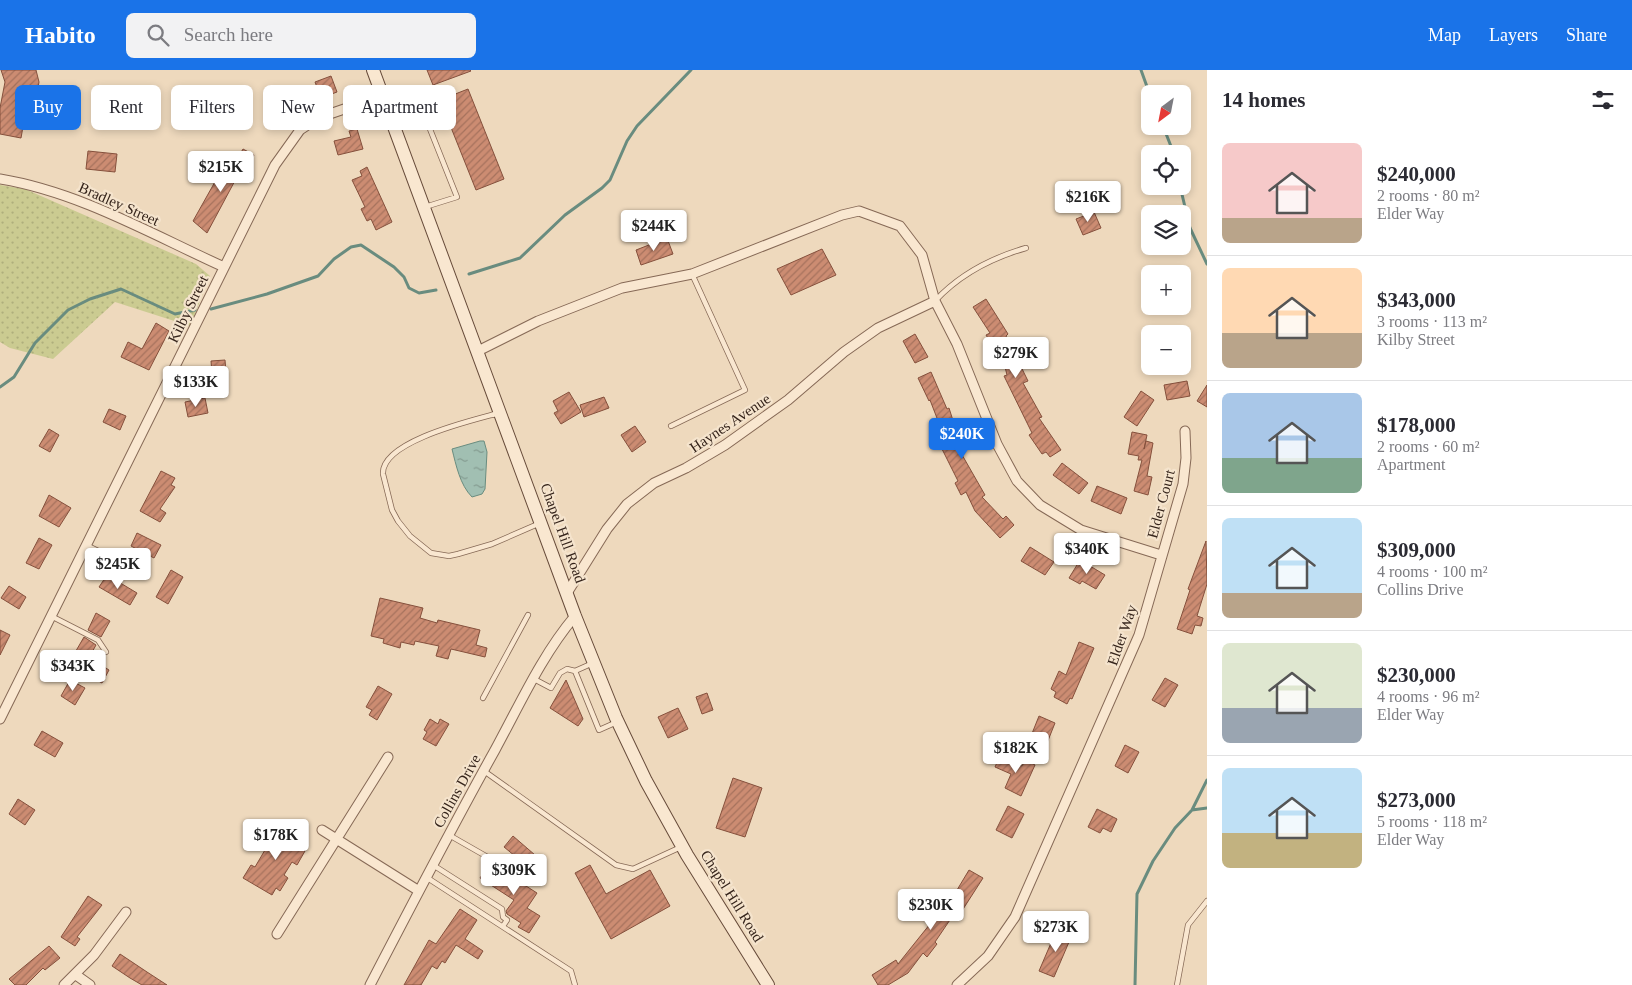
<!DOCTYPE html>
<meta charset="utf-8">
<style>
body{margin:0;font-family:Georgia,serif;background:#f2f2f3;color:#2b2b33;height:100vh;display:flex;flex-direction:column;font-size:19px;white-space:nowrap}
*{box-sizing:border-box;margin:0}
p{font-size:16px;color:#7c7c81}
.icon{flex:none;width:28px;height:28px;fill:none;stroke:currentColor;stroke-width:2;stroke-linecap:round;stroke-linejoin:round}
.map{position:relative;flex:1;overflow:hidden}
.side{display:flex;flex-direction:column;background:#fff;width:425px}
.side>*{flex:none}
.banner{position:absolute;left:15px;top:15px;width:475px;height:45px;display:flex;gap:10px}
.needle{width:32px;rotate:212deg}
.buttons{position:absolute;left:1141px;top:15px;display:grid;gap:10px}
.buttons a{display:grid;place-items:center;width:50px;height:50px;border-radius:8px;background:#fff;box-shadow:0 2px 8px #0003;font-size:25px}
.price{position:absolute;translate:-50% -42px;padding:0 11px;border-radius:5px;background:#fff;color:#222;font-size:16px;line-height:32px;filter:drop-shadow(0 1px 2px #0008)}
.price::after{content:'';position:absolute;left:50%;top:30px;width:15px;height:11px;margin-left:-8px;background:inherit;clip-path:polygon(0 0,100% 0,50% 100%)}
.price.current{background:#1a73e8;color:#fff}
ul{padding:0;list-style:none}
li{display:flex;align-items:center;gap:15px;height:125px;padding:0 15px}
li+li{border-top:1px solid #e1e1e2}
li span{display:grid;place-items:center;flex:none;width:140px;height:100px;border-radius:8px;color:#555}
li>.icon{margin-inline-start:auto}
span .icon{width:60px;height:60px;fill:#fffc;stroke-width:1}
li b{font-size:21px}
h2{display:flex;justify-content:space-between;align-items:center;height:60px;padding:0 15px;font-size:21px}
.tag{padding:0 18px;border-radius:8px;background:#fff;box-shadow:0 2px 8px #0003;font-size:18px;line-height:45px}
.tag.current{background:#1a73e8;color:#fff}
header{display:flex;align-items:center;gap:30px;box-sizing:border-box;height:70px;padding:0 25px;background:#1a73e8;color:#fff}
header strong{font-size:24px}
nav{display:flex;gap:28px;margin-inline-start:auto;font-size:18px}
.search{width:350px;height:45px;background:#f2f2f3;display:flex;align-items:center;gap:12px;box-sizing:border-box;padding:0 18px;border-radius:8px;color:#7c7c81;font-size:19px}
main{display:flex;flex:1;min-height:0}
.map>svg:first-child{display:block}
.park{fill:url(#park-dots)}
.water{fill:url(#water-ripples);stroke:#698c7f}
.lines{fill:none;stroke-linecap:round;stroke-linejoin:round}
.stream{stroke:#698c7f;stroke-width:3}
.building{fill:url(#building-hatch);stroke:#85503c}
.lane-casing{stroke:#866956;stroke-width:6}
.street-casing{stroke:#866956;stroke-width:11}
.secondary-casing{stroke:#674b3a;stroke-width:14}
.lane{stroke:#f9e7d0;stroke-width:4.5}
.street{stroke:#f9e7d0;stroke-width:9}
.secondary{stroke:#f9e7d0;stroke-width:12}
.labels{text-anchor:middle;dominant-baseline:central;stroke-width:4.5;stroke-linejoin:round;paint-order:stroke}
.street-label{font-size:15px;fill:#35241b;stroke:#f5e4cd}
</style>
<header>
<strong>Habito</strong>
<div class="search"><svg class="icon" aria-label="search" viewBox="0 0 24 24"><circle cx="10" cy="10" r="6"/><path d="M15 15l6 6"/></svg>Search here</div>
<nav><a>Map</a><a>Layers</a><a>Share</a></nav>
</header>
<main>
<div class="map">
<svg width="1207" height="915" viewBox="0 0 1207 915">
<defs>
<pattern id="park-dots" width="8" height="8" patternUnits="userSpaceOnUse" patternTransform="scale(1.25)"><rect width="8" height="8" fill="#cbcb91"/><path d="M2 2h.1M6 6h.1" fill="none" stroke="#afae7c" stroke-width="1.8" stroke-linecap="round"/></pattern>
<pattern id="water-ripples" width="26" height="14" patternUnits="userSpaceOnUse" patternTransform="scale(1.25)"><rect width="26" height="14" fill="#a1bfb2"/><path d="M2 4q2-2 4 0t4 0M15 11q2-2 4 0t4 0" fill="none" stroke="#849b90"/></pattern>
<pattern id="building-hatch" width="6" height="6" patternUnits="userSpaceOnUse" patternTransform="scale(1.25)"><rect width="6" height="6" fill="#cc8c72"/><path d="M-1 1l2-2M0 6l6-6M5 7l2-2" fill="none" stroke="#a6725d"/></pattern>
</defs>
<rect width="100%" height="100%" fill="#eed9bd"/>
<!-- park -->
<path class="park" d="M0,115L25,119L196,194L210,206L190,256L115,232L53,289L10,278L0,272Z"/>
<!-- water -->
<path class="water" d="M480,371H484L487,382L485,419L482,424L472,427C460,415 456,395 452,379Z"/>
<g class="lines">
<!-- stream -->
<path class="stream" d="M1141,0L1150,25
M1163,56L1174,84
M1180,116L1190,158L1207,194
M469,204L520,188L565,145L602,118L610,110L627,71L637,56L691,0
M211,239L267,224L318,206L334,189L351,177L361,175L394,197L404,207L409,218L419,223L436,220
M0,317L14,307L35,273L68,240L90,229L121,219L175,244L195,240
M1192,740L1207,738
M1135,915L1137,824L1153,791L1175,758L1192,740L1207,710"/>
</g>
<!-- building -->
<path class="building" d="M1,0H36L39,12L35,35L27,34L21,68L0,64V38L5,12Z
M427,0H470L471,1L433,15Z
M331,6L337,22L321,28L315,12Z
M468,19L504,109L476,120L440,30Z
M357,59L363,79L338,85L334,71L351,67L349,61Z
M243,79L254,85L240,107L238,105L207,163L193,151L216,110L223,113Z
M88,81L117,84L115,102L86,99Z
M367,97L392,152L376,160L371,149L367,151L361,139L365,137L352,110L362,106L360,101Z
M1094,142L1101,158L1083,165L1076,149Z
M667,168L673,184L641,195L636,180Z
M822,179L836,205L791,225L777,199Z
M986,229L1008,264L1006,266L1028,311L1023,313L1042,347L1039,348L1061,380L1050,387L1046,382L1042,384L1029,365L1032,363L1004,306L1007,305L1005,297L986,265L990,263L973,237Z
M156,253L169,261L149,300L121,287L128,272L142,279Z
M915,264L928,287L915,293L903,271Z
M225,290L227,314L213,316L211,291Z
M931,302L947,339L949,338L956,360L966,380L961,383L985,425L982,427L1003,449L1006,446L1014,455L1000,468L975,441L966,422L961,425L955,413L958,411L941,377L947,374L930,330L929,331L918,308Z
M1187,311L1190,326L1167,330L1164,315Z
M1207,315V337L1197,331Z
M1141,321L1154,330L1137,356L1124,347Z
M569,322L581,342L561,354L554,343L558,341L553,331Z
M604,327L609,338L584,347L580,335Z
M205,328L208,343L188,347L185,332Z
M109,339L126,346L120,360L103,352Z
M635,356L646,372L632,382L621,365Z
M49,359L59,365L50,382L39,376Z
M1132,362L1147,365L1144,379L1146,371L1153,373L1147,406L1152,407L1148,425L1134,421L1142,390H1138L1139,386L1128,384Z
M1062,393L1088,413L1079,424L1053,405Z
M161,401L175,408L171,415L175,417L160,439L166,443L160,452L140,441Z
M1097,416L1127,428L1121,444L1091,431Z
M49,425L71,438L59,457L39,446Z
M137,463L161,475L154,488L131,476Z
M39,468L52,475L39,499L26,493Z
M1206,471L1207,514L1197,546L1203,548L1201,556L1195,555L1192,564L1177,559L1190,520L1188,519Z
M1030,477L1054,492L1045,505L1021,491Z
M1080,490L1105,505L1096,519L1082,511L1080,514L1069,508Z
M171,500L183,507L168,534L156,527Z
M107,505L137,523L130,535L99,517Z
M9,516L26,527L19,539L1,528Z
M380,528L423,538L420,548L437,553L438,550L480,560L476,575L487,578L485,587L451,579L448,589L436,586L439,576L415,571L414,575L401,572L400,578L383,573L384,569L371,566Z
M96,543L110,551L101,567L88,560Z
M0,560L10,565L0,585Z
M84,567L96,575L86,593L73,586Z
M1079,572L1094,578L1072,629L1070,628L1067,634L1054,627L1056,622L1051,619L1059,601L1066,605Z
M101,595L109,600L102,613L93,608Z
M1165,608L1178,615L1165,637L1152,630Z
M70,610L85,618L75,635L61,626Z
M566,610L583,649L578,656L550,638Z
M378,616L392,624L377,650L369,645L372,640L366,637Z
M707,623L713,640L702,644L696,627Z
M678,638L688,659L668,668L658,647Z
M1039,646L1055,653L1047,673L1031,666Z
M430,649L438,654L440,649L449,654L436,676L423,669L427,662L424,660Z
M42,661L63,673L55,687L34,675Z
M1125,675L1139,682L1128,703L1115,696Z
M1000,686L1022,696L1025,690L1035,695L1021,726L1005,718L1011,704L995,697Z
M733,708L762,718L745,767L716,758Z
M18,729L35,740L25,755L9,744Z
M1008,736L1024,744L1012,768L996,760Z
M1097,739L1117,749L1111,762L1103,758L1100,763L1088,757Z
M277,755L305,772L301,779L305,781L297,795L292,792L284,805L288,808L280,821L276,818L272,825L243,808L251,795L255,797L272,768L270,767Z
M513,766L535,785L526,795L504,777Z
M490,793L537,823L527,838L540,846L529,863L518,857L521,853L507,844L506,841L514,830L480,808Z
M590,795L606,824L650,800L670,836L611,869L575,803Z
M969,800L983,808L958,847L954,844L935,872L937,874L927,887L923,883L908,903L888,915H878L872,905L896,890L898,894L930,854L928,853L933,845L928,842L935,832L939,835L945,826L951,830Z
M88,826L102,835L77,867L80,869L75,876L61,867Z
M460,839L477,850L465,869L483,881L478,889L456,875L445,893L442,891L437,899L432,896L421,915H404L429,870L436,874Z
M1057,859L1072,865L1054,907L1039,901Z
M49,876L60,888L45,900L43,898L26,915H15L9,909Z
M120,884L147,902L167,915H142L130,908L112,896Z"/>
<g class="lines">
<!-- lane casing -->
<g class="lane-casing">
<path id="lane" d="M393,50L422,39L457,127L425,137
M935,231C960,204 991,188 1026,178
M499,343C474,350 381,371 383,404L392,440L398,451L410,466L431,483L449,486L458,484L492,474L538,454
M671,356L745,320L692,204
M86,475L139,501
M51,546L98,570L106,582
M593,593L575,601L599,660L617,652
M534,609L551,618L560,603L567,599L575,601
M483,628L528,545
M484,701L616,795L633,799L681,777
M449,765L505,797
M433,795L502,839L503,847L507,850L503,856
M426,807L571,901L575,915
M1177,915L1188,855L1207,831"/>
</g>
<!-- street casing -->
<g class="street-casing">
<path id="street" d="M0,109C79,122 151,164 224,197
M478,281L538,251L622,218L692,204L842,145L859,141L900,156L922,185L935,231L957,274L997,374L1017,411L1040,435L1081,460L1161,485
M567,523L607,459L627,434L654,413L686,398L725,375L788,330L844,282L878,258L935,231
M0,649L275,95L300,60L318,48L382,26
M322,760L419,821
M277,864L388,687
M76,905L90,915
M64,915L94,885L126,842
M370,915C411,836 452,757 495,680C520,634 542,585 575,546
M957,915L988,886L1015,847L1139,565L1183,414L1186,388L1185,361"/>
</g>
<!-- secondary casing -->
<g class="secondary-casing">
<path id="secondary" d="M373,0L575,546L616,648L646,711L687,785L768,915"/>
</g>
<!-- lane -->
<use href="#lane" class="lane"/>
<!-- street -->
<use href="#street" class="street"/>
<!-- secondary -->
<use href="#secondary" class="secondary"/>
</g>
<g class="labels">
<!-- street labels -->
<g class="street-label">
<text transform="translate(119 134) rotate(24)">Bradley Street</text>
<text transform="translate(188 239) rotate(-64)">Kilby Street</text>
<text transform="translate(730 353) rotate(-34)">Haynes Avenue</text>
<text transform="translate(1161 434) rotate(-75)">Elder Court</text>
<text transform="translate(563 463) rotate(70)">Chapel Hill Road</text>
<text transform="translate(1122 565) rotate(-71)">Elder Way</text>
<text transform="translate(457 721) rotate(-61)">Collins Drive</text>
<text transform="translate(732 826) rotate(58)">Chapel Hill Road</text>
</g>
</g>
</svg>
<div class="buttons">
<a><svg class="needle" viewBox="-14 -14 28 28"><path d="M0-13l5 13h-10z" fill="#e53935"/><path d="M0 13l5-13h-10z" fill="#7c7c81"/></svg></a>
<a><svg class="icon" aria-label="locate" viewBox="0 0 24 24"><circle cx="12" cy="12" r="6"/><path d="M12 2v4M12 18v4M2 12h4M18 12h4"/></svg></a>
<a><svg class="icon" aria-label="layers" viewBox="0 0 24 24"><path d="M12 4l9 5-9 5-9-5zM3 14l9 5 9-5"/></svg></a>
<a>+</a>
<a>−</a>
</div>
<b class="price" style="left:221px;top:123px">$215K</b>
<b class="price" style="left:1088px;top:153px">$216K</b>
<b class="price" style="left:654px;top:182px">$244K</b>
<b class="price" style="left:1016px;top:309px">$279K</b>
<b class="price" style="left:196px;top:338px">$133K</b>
<b class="price current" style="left:962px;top:390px">$240K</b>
<b class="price" style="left:1087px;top:505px">$340K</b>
<b class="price" style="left:118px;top:520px">$245K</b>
<b class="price" style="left:73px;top:622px">$343K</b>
<b class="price" style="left:1016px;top:704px">$182K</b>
<b class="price" style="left:276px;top:791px">$178K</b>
<b class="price" style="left:514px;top:826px">$309K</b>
<b class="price" style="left:931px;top:861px">$230K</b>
<b class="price" style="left:1056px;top:883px">$273K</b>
<div class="banner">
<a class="tag current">Buy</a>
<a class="tag">Rent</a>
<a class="tag">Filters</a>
<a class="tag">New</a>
<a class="tag">Apartment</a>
</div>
</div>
<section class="side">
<h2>14 homes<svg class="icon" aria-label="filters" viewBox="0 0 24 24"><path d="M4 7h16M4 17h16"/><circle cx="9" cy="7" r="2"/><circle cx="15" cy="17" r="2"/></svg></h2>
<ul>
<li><span style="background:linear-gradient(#f6c9c9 75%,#b9a48a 0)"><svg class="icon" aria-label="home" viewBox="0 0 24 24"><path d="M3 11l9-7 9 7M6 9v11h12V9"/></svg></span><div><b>$240,000</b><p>2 rooms · 80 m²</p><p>Elder Way</p></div></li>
<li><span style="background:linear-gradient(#ffd9b3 65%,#b9a48a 0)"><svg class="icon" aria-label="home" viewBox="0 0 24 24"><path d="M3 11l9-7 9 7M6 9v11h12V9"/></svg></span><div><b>$343,000</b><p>3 rooms · 113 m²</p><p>Kilby Street</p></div></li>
<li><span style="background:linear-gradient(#a9c7e8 65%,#7fa58c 0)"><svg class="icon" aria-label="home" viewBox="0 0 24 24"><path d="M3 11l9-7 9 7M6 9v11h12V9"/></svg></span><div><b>$178,000</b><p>2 rooms · 60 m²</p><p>Apartment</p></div></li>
<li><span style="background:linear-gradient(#bfe0f5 75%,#b9a48a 0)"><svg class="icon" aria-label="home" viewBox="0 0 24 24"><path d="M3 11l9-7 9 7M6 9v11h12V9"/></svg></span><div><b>$309,000</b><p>4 rooms · 100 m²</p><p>Collins Drive</p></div></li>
<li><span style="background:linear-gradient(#dfe7d0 65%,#9aa5b1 0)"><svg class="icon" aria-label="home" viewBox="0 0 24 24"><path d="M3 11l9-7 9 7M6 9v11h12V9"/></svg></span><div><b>$230,000</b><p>4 rooms · 96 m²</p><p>Elder Way</p></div></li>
<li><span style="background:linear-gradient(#bfe0f5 65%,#c2b280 0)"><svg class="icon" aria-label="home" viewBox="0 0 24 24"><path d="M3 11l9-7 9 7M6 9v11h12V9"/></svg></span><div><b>$273,000</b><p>5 rooms · 118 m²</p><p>Elder Way</p></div></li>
</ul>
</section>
</main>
